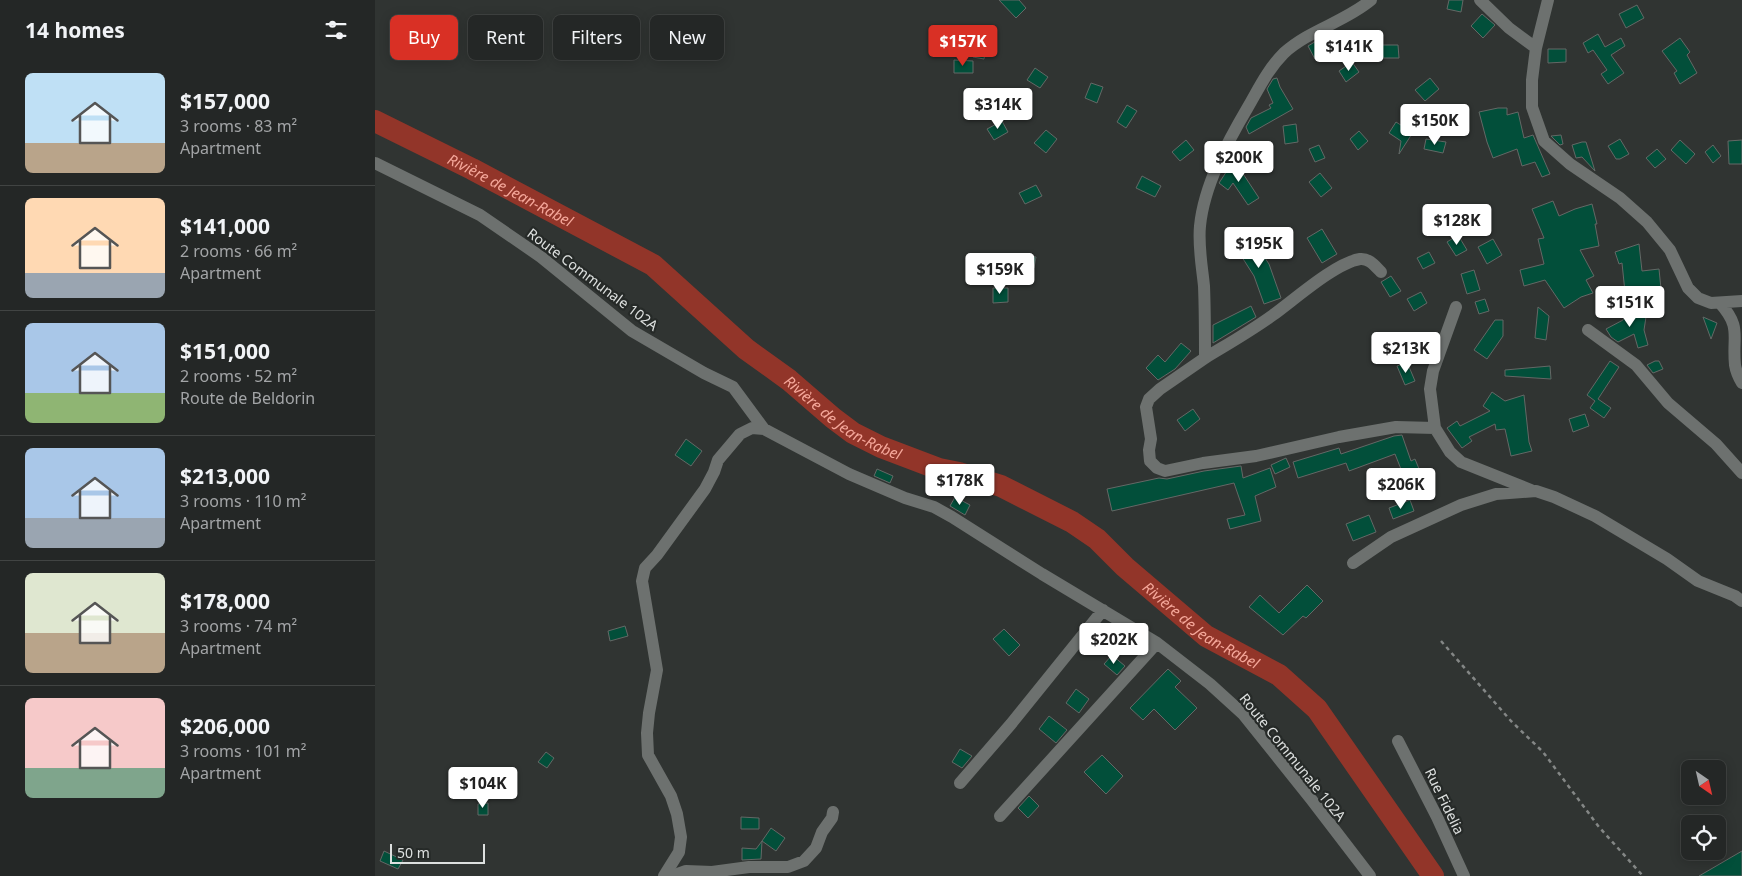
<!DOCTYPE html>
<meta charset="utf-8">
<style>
body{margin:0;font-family:"Noto Sans",sans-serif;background:#2c2f2e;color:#f1f3f6;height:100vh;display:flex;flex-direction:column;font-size:19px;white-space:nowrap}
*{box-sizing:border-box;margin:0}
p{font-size:16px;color:#a3a5a7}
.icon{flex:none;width:28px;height:28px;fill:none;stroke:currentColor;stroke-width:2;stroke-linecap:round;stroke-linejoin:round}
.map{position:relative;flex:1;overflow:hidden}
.details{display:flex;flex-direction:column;background:#242726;width:375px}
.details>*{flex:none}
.banner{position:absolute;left:15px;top:15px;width:475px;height:45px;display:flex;gap:10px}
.needle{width:32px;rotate:146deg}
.buttons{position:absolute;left:1306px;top:760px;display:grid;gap:10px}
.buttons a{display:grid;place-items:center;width:45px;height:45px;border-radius:8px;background:#242726;box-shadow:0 2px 12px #0003,0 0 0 1px #414443;font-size:25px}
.scale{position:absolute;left:15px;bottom:12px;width:95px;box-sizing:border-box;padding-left:5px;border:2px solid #dde0df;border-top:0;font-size:14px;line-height:18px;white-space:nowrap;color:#dde0df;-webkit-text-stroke:4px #262a28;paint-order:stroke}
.price{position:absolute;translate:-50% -42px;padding:0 11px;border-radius:5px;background:#fff;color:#222;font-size:16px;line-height:32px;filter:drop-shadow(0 1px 2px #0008)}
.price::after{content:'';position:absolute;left:50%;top:30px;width:15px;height:11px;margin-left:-8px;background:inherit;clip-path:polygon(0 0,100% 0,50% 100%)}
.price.current{background:#d93025;color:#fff}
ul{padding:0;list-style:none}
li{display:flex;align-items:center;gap:15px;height:125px;padding:0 25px}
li+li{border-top:1px solid #414443}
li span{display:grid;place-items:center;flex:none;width:140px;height:100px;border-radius:8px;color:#555}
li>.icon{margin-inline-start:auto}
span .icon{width:60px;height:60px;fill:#fffc;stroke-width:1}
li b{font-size:21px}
h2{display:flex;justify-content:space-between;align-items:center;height:60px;padding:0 25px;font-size:21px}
.chip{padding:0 18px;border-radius:8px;background:#242726;box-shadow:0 2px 12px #0003,0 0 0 1px #414443;font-size:18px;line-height:45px}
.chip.current{background:#d93025;color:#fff}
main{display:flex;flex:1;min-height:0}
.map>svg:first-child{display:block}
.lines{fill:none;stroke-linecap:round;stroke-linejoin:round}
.river{stroke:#923529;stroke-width:22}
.building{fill:#024f3a;stroke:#646866}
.path{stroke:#848786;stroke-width:2.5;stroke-dasharray:4 4;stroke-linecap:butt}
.minor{stroke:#6d716f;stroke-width:12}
.labels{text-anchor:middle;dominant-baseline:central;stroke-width:4.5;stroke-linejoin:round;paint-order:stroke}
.street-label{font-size:14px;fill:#dde0df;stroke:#262a28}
.water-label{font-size:15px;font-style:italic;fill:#f5a79a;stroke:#262a28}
</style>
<main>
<section class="details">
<h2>14 homes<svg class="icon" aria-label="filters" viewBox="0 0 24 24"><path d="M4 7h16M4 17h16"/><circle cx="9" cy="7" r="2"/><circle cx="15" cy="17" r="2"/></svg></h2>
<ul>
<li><span style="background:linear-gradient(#bfe0f5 70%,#b9a48a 0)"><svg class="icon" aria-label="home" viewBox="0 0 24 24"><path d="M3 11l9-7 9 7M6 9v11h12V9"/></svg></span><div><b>$157,000</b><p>3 rooms · 83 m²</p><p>Apartment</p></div></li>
<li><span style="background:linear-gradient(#ffd9b3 75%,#9aa5b1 0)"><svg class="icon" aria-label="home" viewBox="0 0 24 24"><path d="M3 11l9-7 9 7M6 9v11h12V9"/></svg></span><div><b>$141,000</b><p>2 rooms · 66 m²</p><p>Apartment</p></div></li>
<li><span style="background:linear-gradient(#a9c7e8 70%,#8fb573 0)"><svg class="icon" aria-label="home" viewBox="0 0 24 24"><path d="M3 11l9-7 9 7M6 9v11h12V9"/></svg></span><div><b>$151,000</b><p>2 rooms · 52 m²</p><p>Route de Beldorin</p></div></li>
<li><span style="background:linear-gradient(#a9c7e8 70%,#9aa5b1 0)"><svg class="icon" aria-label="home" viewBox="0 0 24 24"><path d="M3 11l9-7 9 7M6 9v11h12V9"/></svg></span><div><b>$213,000</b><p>3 rooms · 110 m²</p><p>Apartment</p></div></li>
<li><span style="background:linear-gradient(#dfe7d0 60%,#b9a48a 0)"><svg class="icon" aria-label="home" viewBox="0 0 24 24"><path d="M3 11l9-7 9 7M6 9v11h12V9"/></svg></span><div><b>$178,000</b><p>3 rooms · 74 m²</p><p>Apartment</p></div></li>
<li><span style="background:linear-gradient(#f6c9c9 70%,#7fa58c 0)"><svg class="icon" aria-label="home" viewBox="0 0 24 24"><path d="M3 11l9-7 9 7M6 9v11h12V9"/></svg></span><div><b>$206,000</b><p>3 rooms · 101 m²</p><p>Apartment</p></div></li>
</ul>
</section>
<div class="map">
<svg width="1367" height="876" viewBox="0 0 1367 876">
<rect width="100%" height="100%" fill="#303432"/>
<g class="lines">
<!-- river -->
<path class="river" id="s1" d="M0,121L97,169L278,265L371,349L414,380L458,418L478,433L506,447L564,469L584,473L626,486L697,522L722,539L750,567L831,636L904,675L942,709L1058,876"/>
</g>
<!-- building -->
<path class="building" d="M624,0H644L651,8L641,18Z
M1074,0H1088L1086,12L1072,9Z
M1262,5L1269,18L1251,28L1244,14Z
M1107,14L1120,25L1108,38L1096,26Z
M1223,34L1230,47L1246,38L1250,46L1236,55L1249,73L1233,84L1226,74L1232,70L1218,50L1213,53L1208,43Z
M1305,38L1315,52L1312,55L1322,73L1305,84L1299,73L1302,71L1287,51Z
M943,40L950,53L940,59L933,46Z
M599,44L611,45L609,59L598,57Z
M1006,45H1023L1024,58H1006Z
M1173,49H1191V62L1173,63Z
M579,60L598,61V73H579Z
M977,62L984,72L971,82L964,71Z
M660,68L673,77L665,88L652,80Z
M902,78L905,87L918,109L874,134L871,127L876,118L896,108L894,105L898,103L892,89L898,79Z
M1055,78L1064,89L1050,101L1040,90Z
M716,83L728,87L722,103L710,98Z
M752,105L762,111L751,128L742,122Z
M1032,108L1051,112L1024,154L1026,141L1014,133L1021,122L1029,127Z
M1123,108H1132V115L1143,112L1149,138L1158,135L1175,174L1167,177L1160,162L1147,166L1142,149L1118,158L1112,142L1104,112Z
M627,121L633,132L619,140L612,129Z
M921,124L923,142L910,144L908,126Z
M671,130L682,139L671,153L659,143Z
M984,131L993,141L983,150L975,139Z
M1186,135L1188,144L1185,145L1176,136Z
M1051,139L1071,142L1068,153L1049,149Z
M1245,139L1254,154L1245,159H1241L1233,146Z
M811,140L819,150L805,161L797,152Z
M1305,140L1320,154L1311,164L1296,150Z
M1367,140V164H1354L1353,141Z
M1207,142H1211L1220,171L1207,157L1201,158L1197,145Z
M944,145L950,158L940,162L934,149Z
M1338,145L1346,156L1338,163L1330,152Z
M1282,149L1291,159L1280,168L1271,158Z
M859,160L884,198L873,205L858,183L853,190L844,183Z
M945,173L957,188L946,197L934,182Z
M767,176L786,186L780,197L761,188Z
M661,185L667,196L650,204L644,193Z
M1178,201L1184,216L1200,209L1217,204L1222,224H1220L1224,246L1205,250L1219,276L1211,280L1218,293L1206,297L1189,308L1170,280L1149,286L1145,270L1169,264L1163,239L1169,238L1157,209Z
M947,229L962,254L947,263L932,238Z
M874,234L894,264L906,298L889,304L879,276L858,243Z
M1083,235L1092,250L1081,256L1072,242Z
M1118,239L1127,255L1112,264L1103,247Z
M1264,244L1267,271L1284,269L1286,289L1250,292L1247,263L1244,264L1240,252Z
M1054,252L1060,263L1048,269L1042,258Z
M648,255L661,257L659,268L646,266Z
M1099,270L1105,290L1092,294L1086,274Z
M1016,276L1026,291L1015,297L1006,282Z
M618,288H633V302L618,303Z
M1046,292L1052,303L1039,311L1032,299Z
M1110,299L1114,311L1104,314L1100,302Z
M876,306L881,317L838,343V325Z
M1252,306L1262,309L1260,315L1271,317L1269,330L1273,345L1263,348L1259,334L1243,342L1236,337L1231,329L1248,320Z
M1163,307L1174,316L1171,340L1160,338Z
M1328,317L1342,323L1336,339Z
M1120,320H1128V336L1112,359L1099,350Z
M806,343L816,351L800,369L783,380L771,368L783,355L790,362Z
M1235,361L1244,367L1223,399L1236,408L1229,418L1215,408L1220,401L1212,395Z
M1280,361H1284L1288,369L1278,373L1272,365Z
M1032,362L1040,381L1030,385L1022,366Z
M1175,366L1176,379L1130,376V370Z
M1117,392L1130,401L1149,395L1154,442L1157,451L1136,456L1130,429L1121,430L1120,424L1094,437L1097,441L1087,448L1072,428L1082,421L1085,426L1115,411L1108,406Z
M818,409L825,419L810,431L802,420Z
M1210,414L1214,426L1198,432L1194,419Z
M1027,435L1036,461L1040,459L1053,491L1037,497L1020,454L974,471L971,463L923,478L918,462L964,448L966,454L1019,436Z
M311,439L327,451L316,466L300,455Z
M911,458L915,467L900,474L896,465Z
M866,466L868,478L895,468L901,487L880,496L886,521L855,529L852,519L870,515L859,483L737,511L732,489L784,478L792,479L829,471Z
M502,469L518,476L515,483L499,476Z
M580,497L595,505L590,515L575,506Z
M1035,500L1039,511L1018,519L1014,508Z
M994,515L1001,532L978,541L971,524Z
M932,585L948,601L931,618L928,616L908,635L874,607L885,595L904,613Z
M250,626L253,636L235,641L233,631Z
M629,629L645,645L634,656L618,639Z
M737,655L750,666L742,675L729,664Z
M793,669L806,681L800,687L822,708L800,730L779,709L768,720L755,708Z
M701,689L714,699L704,713L691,703Z
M674,716L692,730L681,743L664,729Z
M585,749L597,756L587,768L577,762Z
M171,752L179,758L172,768L163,762Z
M727,755L748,776L731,794L709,772Z
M654,796L664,806L653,818L643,808Z
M113,803V815H103V804Z
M366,817L384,818V829H366Z
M396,828L410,838L401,851L387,841Z
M387,841L386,859L367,860V848L381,849Z
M9,851L28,860L23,869L5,861Z
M1367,851V876H1324Z"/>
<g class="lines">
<!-- path -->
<path class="path" d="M1066,641L1136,721L1168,752L1224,827L1268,876"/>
<!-- minor -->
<path class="minor" d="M996,0C970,22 934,30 909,53C893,69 884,88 873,107C853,141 829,185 825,226C823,246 827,266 829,286C830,310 830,334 830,358L785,389L774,399L771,407L776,439L774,450L775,461L782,468L790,471L828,463L881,456L964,437L1021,427L1060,428
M1105,0L1134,28L1161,48
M1173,0L1161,48L1157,80V107L1169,141L1195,164L1245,198L1272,222L1295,250L1313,288L1323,298L1336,303L1367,301
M0,163L105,215L166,257L257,331L329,373L358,387L389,429L474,474L530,498L559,507L577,517L667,574L782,643L835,684L868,714L936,799L995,876
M1345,303C1367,328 1357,335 1360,365C1361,371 1364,378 1367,383
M1081,307L1058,371L1055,389L1060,428L1075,452L1086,462L1156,490
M1213,330L1261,365L1293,403L1341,444L1367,473
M830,358C853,344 876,331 898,315C919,300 960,263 985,259C994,258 1000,266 1006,272
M978,563L1016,537L1086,505L1121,494L1161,491L1179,497L1220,516L1292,559L1323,581L1360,596L1367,601
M1023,741L1062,817L1089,876
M585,783L636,724L728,610
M625,816L782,643
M289,876L304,852L306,837L302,814L296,796L273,755L272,733L274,713L282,670L267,581L270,568L282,555L330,489L339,472L343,460L365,434L377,428L389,429
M297,876L311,871L337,872L374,867H413L429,861L441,848L447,832L457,818L458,812"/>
</g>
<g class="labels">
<!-- street labels -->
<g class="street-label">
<text transform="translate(218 279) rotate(37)">Route Communale 102A</text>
<text transform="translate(918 757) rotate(51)">Route Communale 102A</text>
<text transform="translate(1070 801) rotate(64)">Rue Fidelia</text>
</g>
<!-- water labels -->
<g class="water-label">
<text stroke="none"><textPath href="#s1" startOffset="152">Rivière de Jean-Rabel</textPath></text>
<text stroke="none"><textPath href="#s1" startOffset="558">Rivière de Jean-Rabel</textPath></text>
<text stroke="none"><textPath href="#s1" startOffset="978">Rivière de Jean-Rabel</textPath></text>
</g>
</g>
</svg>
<div class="buttons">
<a><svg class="needle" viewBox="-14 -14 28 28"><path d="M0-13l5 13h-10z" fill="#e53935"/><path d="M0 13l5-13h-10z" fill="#a3a5a7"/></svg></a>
<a><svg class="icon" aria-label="locate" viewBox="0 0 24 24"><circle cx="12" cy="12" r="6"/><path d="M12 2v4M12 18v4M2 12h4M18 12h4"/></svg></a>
</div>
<div class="scale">50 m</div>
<b class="price current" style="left:588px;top:67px">$157K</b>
<b class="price" style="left:974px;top:72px">$141K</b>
<b class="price" style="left:623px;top:130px">$314K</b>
<b class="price" style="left:1060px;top:146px">$150K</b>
<b class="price" style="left:864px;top:183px">$200K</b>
<b class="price" style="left:1082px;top:246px">$128K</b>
<b class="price" style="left:884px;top:269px">$195K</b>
<b class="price" style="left:625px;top:295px">$159K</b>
<b class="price" style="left:1255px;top:328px">$151K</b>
<b class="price" style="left:1031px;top:374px">$213K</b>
<b class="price" style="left:585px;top:506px">$178K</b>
<b class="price" style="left:1026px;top:510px">$206K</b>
<b class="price" style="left:739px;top:665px">$202K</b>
<b class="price" style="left:108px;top:809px">$104K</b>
<div class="banner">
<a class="chip current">Buy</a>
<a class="chip">Rent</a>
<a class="chip">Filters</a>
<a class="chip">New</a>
</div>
</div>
</main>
